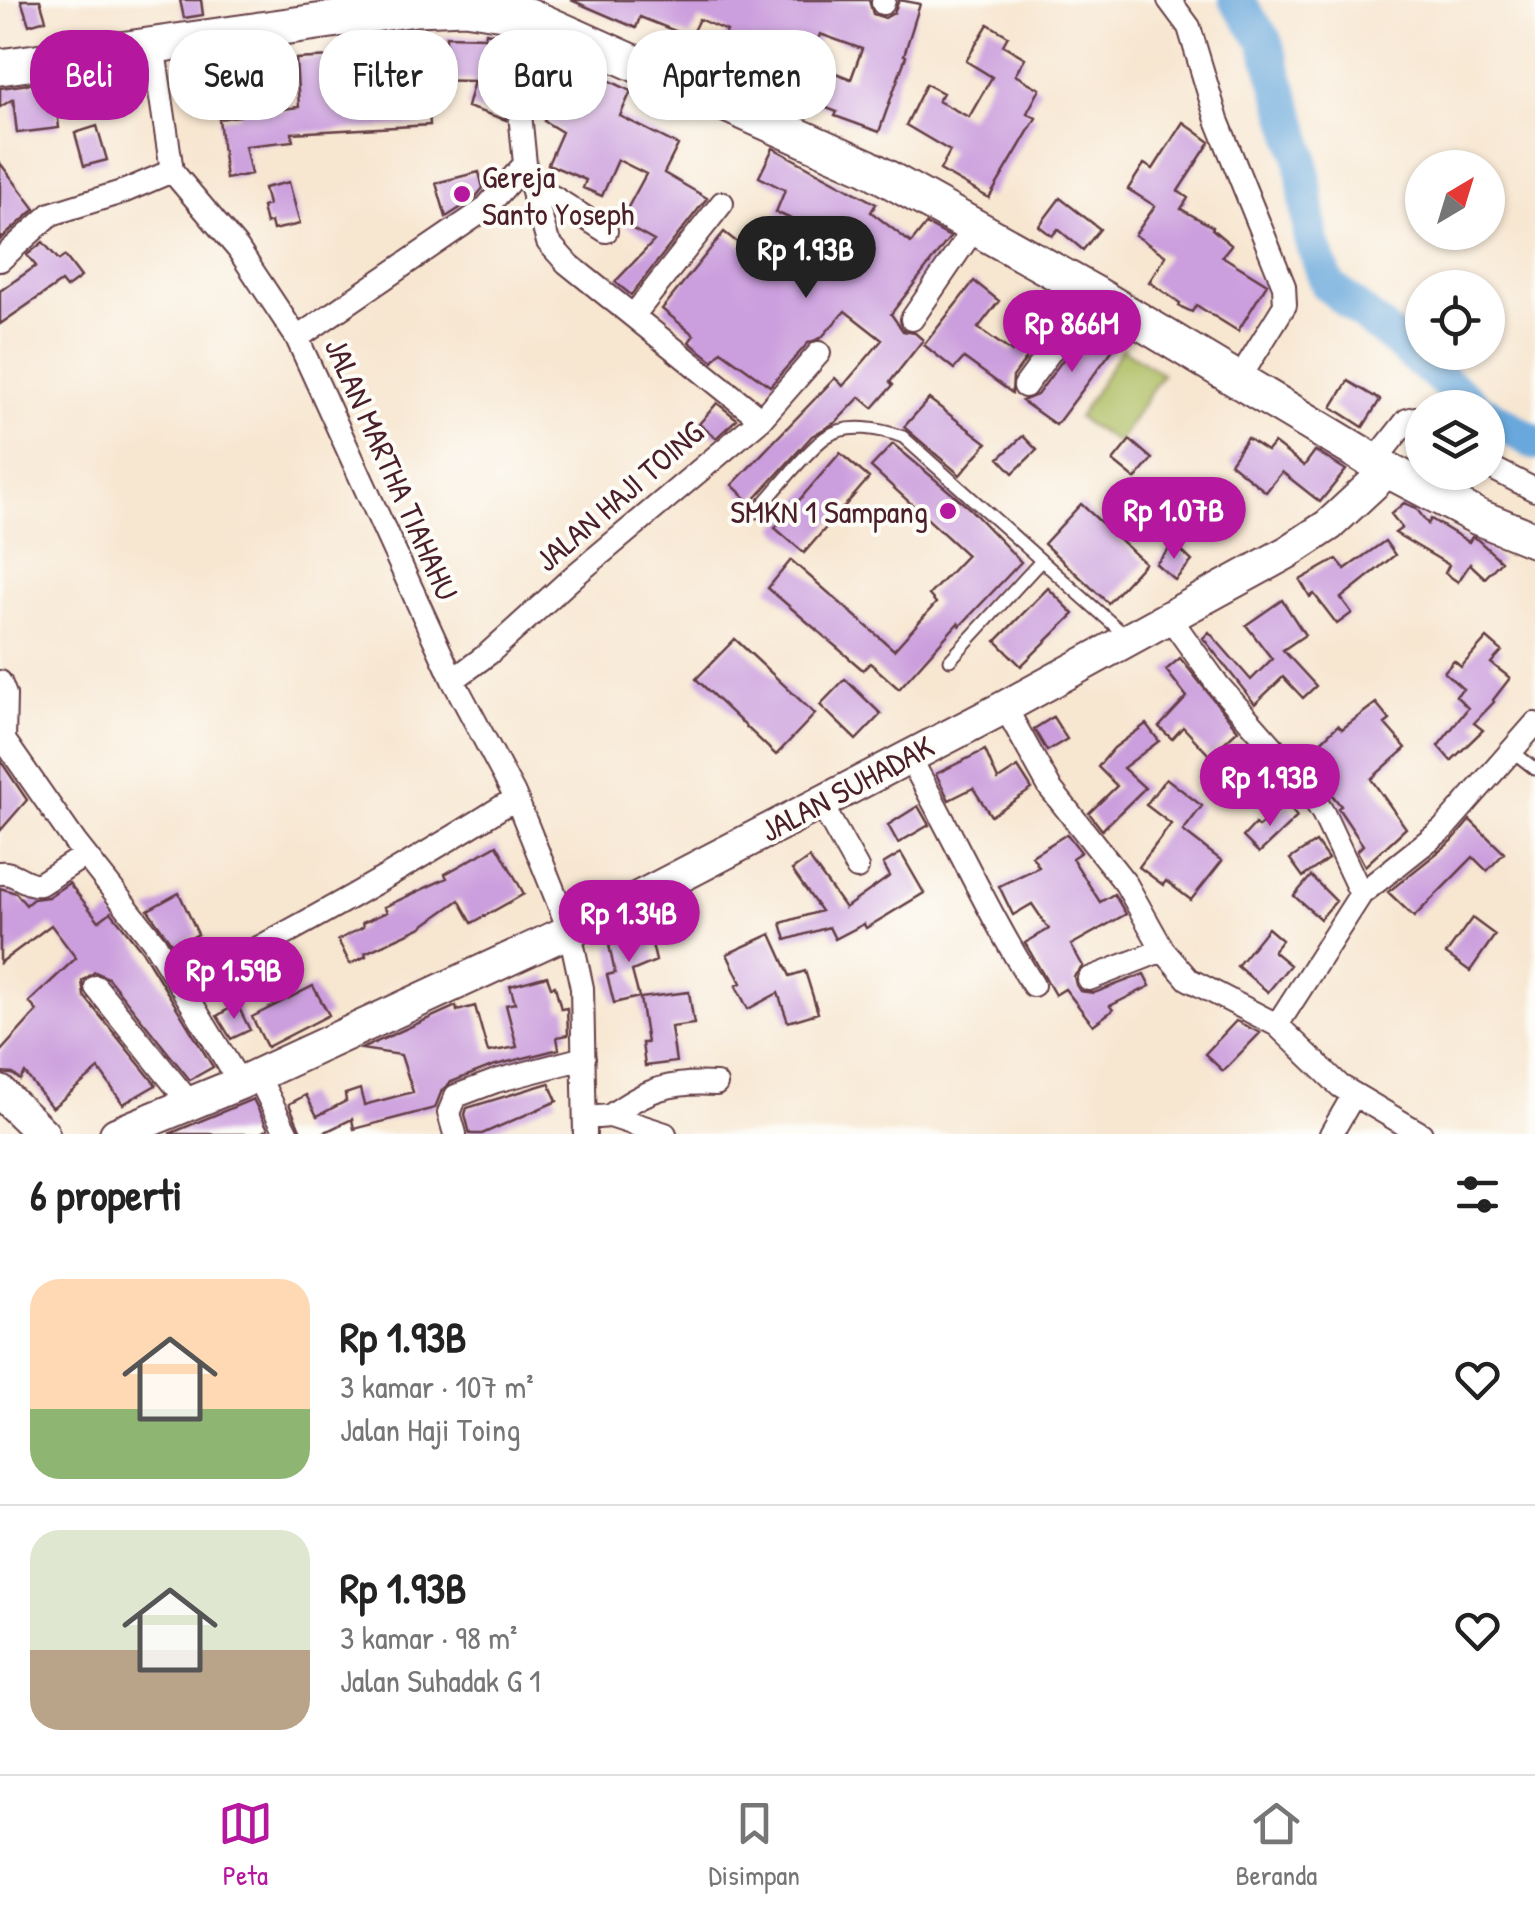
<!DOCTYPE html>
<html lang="id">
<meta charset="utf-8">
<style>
body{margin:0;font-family:"Patrick Hand",sans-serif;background:#f6f6f6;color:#222;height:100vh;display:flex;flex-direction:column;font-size:38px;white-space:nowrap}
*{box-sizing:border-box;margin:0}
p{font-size:32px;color:#767676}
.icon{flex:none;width:55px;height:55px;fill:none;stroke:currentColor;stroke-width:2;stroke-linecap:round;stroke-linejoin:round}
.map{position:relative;height:1134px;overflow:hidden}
.details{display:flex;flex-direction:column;background:#fff;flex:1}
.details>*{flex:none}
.top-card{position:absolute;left:30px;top:30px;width:1000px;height:90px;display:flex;gap:20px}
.needle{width:65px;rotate:38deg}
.controls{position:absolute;left:1405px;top:150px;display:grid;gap:20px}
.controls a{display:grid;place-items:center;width:100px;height:100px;border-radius:50%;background:#fff;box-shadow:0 2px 8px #0004;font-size:50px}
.price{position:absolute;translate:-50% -85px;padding:0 22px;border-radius:35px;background:#b5179e;color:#fff;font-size:32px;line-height:65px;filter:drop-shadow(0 2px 5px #0008)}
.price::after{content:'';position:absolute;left:50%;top:60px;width:30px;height:22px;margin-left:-15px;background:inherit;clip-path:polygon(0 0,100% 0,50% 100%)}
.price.on{background:#222;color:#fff}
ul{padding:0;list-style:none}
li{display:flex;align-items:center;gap:30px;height:250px;padding:0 30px}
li+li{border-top:2px solid #e0e0e0}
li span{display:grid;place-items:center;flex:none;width:280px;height:200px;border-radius:30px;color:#555}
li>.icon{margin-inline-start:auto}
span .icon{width:120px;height:120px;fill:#fffc;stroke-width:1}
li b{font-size:42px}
h2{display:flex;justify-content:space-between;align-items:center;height:120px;padding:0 30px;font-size:42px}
.pill{padding:0 35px;border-radius:40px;background:#fff;box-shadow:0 2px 8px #0004;font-size:35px;line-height:90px}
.pill.on{background:#b5179e;color:#fff}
.dock{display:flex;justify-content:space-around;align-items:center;height:140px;border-top:2px solid #e0e0e0;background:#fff;font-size:28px;color:#767676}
.dock a{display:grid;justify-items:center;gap:5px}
.dock .on{color:#b5179e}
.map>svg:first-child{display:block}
.green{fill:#adbd60;stroke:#7c6e46;stroke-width:2.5}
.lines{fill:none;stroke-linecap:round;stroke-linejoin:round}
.river{stroke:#69a8dc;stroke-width:35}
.building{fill:#cb9edd;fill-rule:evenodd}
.lane-casing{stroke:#643d44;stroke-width:15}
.street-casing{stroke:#643d44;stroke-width:26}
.secondary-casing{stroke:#643d44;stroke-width:36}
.primary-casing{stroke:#643d44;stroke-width:39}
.lane{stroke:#fff;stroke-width:11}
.street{stroke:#fff;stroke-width:22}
.secondary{stroke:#fff;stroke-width:32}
.primary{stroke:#fff;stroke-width:35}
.poi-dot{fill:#b5179e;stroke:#fdfcf7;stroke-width:4}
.labels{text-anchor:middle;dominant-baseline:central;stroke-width:8;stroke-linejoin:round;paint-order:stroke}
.poi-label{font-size:32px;fill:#4a1f2b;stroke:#fdfcf7;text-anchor:start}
.street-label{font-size:32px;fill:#4a1f2b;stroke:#fdfcf7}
</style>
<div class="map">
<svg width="1535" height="1134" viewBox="0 0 1535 1134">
<rect width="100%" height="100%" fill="#fdfcf7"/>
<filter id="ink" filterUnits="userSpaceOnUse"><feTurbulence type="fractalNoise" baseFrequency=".01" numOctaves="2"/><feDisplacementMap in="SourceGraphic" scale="20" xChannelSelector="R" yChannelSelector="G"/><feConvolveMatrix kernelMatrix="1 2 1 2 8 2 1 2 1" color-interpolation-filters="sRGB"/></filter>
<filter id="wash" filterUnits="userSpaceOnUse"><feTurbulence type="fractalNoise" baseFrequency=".0048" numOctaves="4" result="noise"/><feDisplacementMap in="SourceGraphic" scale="40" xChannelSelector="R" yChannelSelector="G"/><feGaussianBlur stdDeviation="2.25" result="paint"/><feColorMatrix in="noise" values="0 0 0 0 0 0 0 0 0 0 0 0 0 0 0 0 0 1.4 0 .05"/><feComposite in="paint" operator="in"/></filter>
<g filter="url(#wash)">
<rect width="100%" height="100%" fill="#f7e6d0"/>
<!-- green -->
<path class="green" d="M1122,348L1162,374L1118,443L1078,418Z"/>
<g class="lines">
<!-- river -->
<path class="river" d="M1236,0L1265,41L1301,154L1311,239L1328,285L1477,408
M1488,414L1535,443"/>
</g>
<g id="blocks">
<!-- building -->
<path class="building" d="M21,0H40L46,20L29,25Z
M180,0H201L203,15L184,18Z
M571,0H869L873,14L885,18L894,13L899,0L920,4L904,55L906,56L879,132L835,116L837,112L775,88L776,84L714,63L727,31L699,19L690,37L640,17L636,28ZM820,34L862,49L851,79L810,63Z
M988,24L1008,36L1003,45L1025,58L1015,75L1040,89L1027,113L1036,118L989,198L940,170L950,151L906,125L926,84L943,93L938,101L969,117L992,77L966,61Z
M486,32L510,38L502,81L506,120L467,107L474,81L427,80L430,125L292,133L293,141L245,146L251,174L226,179L219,119L240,116L237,98L257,95H265L267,111L299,107L296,59L446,51V36L485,37Z
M545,46L601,72L600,76L631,91L620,116L678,145L664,173L707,198L631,295L615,282L654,241L620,222L646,174L618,160L602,196L583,188L586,180L548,164L562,132L544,121L557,100L539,91Z
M130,70L135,105L103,110L100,95L56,101L59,128L17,133L13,99L0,107V88Z
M1183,122L1210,142L1178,191L1188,198L1181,209L1213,227L1212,229L1231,245L1222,256L1267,284L1238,331L1196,305L1192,312L1179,306L1180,303L1149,282L1166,256L1135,235L1155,206L1128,189L1144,164L1153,169Z
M97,126L107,160L84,166L75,133Z
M773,148L876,204L871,212L911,243L926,224L950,237L891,314L903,331L915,333L923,340L890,382L893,385L873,408L860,397L836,422L812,436L751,503L732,485L835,378L843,386L882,340L845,311L821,338L808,343L770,386L721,351L713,361L689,342L694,335L662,309L724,232L752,254L773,228L836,277L853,248L776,212L785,190L759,177Z
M0,163L35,209L0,240Z
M479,172L483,188L474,199L446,217L436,183Z
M289,182L300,224L273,230L271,222L266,224L262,207L268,205L264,188Z
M1060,198L1100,229L1083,250L1058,229L1052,236L1039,226Z
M43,242L59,260L65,256L81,277L66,288L61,282L0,324V291L36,266L27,255Z
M974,281L999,301L978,328L1012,352L1054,296L1067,303L1013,377L1012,393L964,358L954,369L924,345Z
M1090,323L1117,344L1056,425L1022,401L1037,395Z
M1348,381L1380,400L1363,427L1332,407Z
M929,399L987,443L960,475L904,427Z
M717,403L737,419L716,438L699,424Z
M1023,436L1037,450L1013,473L999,458Z
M1247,438L1267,451L1274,443L1304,466L1315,451L1346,470L1320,502L1282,472L1266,492L1230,463Z
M1130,440L1152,459L1135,479L1113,461Z
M893,444L969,508L1021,562L960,626L958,623L899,689L870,663L863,670L768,588L791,560L894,650L936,603L929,595L967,555L871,467Z
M840,453L869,478L804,553L775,528Z
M1404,503L1416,508L1428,524L1431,519L1469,542L1472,537L1478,540L1501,561L1485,578L1470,564L1458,582L1445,573L1449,565L1395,533L1402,528L1391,514Z
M1081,504L1145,563L1108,603L1044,544Z
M1385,541L1395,555L1341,598L1352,613L1337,624L1314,594L1310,597L1300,580L1337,559L1345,569Z
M1174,544L1192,561L1175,580L1156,564Z
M1048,588L1074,614L1021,666L996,641Z
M1282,600L1305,635L1283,650L1316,686L1303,698L1283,677L1255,704L1203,638L1209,632L1251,680L1272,659L1246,625Z
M1487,638L1502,651L1491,663L1510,678L1493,700L1494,702L1474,723L1483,730L1451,761L1438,746L1468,708L1456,696L1463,689L1444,672L1454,661L1461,667Z
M735,639L815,714L776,755L696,679Z
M1180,658L1238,730L1210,756L1183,727L1172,739L1159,727L1187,697L1166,670Z
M845,679L881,714L856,740L820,705Z
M1376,703L1390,720L1385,724L1406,748L1371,779L1406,828L1365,866L1357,851L1363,845L1338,808L1341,806L1303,759L1338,725L1342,729Z
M1053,717L1067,739L1047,751L1034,729Z
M1146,724L1159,741L1123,768L1145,788L1102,830L1089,813L1117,786L1098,767L1114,748Z
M985,750L998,780L1018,767L1032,789L991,816L973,788L949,800L936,774Z
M0,760L27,800L0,831Z
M1166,778L1202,806L1183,831L1222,861L1191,900L1166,881L1163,885L1139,867L1171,824L1146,805Z
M1287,804L1297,817L1259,853L1243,837L1255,824L1258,827Z
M918,806L929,825L898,843L888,825Z
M1470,820L1504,853L1487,871L1473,857L1414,917L1388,892L1452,841Z
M1067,834L1081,852L1072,858L1100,902L1114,894L1126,914L1071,945L1083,966L1074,976L1076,985L1080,991L1094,993L1144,974L1150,986L1110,1006L1113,1010L1093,1025L1065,989L1055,995L1025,943L1049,929L1032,904L1013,915L999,886L1039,867L1032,856Z
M1316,842L1328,859L1303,877L1290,859Z
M497,845L524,894L472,923L459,900L420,928L365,953L366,956L350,964L338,940L363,927L362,923L387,912L384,907L447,878L445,874Z
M901,853L924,893L866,928L864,924L835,939L829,927L786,940L781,923L821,911L792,870L809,858L845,908L890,876L883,864Z
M1311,876L1336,901L1320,919L1294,896Z
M69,883L99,921L111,912L142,951L213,1067L190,1080L108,978L95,972L82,981L84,996L156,1085L123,1104L99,1069L52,1108L25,1073L20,1080L13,1074L0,1073V1052L37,1011L29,1002L76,958L51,925L0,963V888L16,893L26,905L33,899L48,897Z
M179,893L198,934L184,942L194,961L186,965L148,910Z
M680,902L689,920L662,933L653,915Z
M1472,918L1495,935L1470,971L1446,954Z
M1268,928L1282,940L1273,951L1290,965L1268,992L1237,966Z
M649,931L656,961L632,971L639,997L614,1003L607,975L615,973L609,945L626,941L625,937Z
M771,934L790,976L805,971L818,1013L788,1022L778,993L748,1009L736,986L741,983L727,954Z
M547,976L551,987L555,986L561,1009L567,1008L568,1035L557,1037L559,1049L492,1066L451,1082L442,1090L435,1108L354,1129L352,1119L321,1134H302L289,1104L306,1095L317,1116L346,1101L345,1094L360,1089L364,1105L413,1092L401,1055L361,1049L456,1006L457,1011L475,1006L488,1052L517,1047L506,1005L515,1003L510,986Z
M313,986L329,1015L267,1047L252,1017Z
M689,992L694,1024L671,1027L676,1062L645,1066L642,1043H647L640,998Z
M237,1004L250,1030L231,1039L217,1016Z
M1236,1021L1260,1033L1223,1071L1205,1054Z
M549,1083L557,1101L482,1134H470L465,1114L467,1108Z
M253,1099L268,1129L258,1134H169Z"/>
</g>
</g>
<g filter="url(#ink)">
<use href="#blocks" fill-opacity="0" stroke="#643d44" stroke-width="2.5"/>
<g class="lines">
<!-- lane casing -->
<g class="lane-casing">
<path id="lane" d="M756,512C774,493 806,451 826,437C847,422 881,429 903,437L1126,636
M950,660L1041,561
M1511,750L1535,769"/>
</g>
<!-- street casing -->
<g class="street-casing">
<path id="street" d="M1169,0L1189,27L1217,120L1284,286L1285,305L1239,379
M883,3L884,0
M529,16L517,83L525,164L548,242L567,263L761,419
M153,44L172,171L238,249L297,338L453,680L516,798L570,932L582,988L585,1134
M534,197H553L606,231
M0,260L51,214L125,191L172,171
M633,316L722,203
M912,319L975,227
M297,338L484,210L525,164
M1025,386L1093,293
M1374,462L1407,420L1415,418L1422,422
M1488,466L1535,490
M1170,618L1218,685L1302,780L1323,813L1361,894
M453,680L488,654L574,576L761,419L819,353
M0,682L5,695L4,740L75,842L154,942L182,988
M1005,707L1050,788L1126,884L1163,950L1188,979L1277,1025L1340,1086L1421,1134
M909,757C952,832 987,912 1033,985
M820,802L857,868
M0,873C15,871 25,886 40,884L85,855
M1089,979L1163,950
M96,987L189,1102
M1277,1025L1361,894L1443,829L1535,724
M257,1074L287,1134
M240,1083L182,988C297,929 407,867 516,798
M610,1116C647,1089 671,1081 716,1084
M598,1117L610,1116L665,1134
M455,1134L449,1113L456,1096L496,1081L584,1058
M1331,1134L1353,1096"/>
</g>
<!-- secondary casing -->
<g class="secondary-casing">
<path id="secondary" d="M0,1092L43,1134
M116,1134L240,1083L613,911L1005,707L1288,552L1329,525L1388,470"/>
</g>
<!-- primary casing -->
<g class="primary-casing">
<path id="primary" d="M0,67L416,8L465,6L529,16L867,167L1093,293L1388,470L1478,517L1535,540"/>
</g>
<!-- lane -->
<use href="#lane" class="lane"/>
<!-- street -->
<use href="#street" class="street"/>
<!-- secondary -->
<use href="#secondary" class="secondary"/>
<!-- primary -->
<use href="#primary" class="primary"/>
</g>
</g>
<!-- markers -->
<g class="poi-dot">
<circle cx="462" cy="194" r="10"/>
<circle cx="948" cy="511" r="10"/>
</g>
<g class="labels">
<!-- poi labels -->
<g class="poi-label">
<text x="482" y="176">Gereja<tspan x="482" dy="37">Santo Yoseph</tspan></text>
<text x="928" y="511" text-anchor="end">SMKN 1 Sampang</text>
</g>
<!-- street labels -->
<g class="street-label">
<text transform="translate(392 469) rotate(66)">JALAN MARTHA TIAHAHU</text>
<text transform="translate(619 496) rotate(-41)">JALAN HAJI TOING</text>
<text transform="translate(847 788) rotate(-28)">JALAN SUHADAK</text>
</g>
</g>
</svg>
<div class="controls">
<a><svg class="needle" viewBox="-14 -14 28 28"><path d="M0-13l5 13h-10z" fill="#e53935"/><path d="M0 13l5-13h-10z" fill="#767676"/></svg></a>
<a><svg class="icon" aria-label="locate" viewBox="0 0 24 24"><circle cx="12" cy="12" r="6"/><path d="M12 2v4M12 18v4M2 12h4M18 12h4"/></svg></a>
<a><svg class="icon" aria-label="layers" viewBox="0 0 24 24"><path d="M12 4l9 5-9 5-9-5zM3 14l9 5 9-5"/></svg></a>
</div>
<b class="price on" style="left:806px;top:301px">Rp 1.93B</b>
<b class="price" style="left:1072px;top:375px">Rp 866M</b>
<b class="price" style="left:1174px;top:562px">Rp 1.07B</b>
<b class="price" style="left:1270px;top:829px">Rp 1.93B</b>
<b class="price" style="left:629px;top:965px">Rp 1.34B</b>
<b class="price" style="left:234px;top:1022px">Rp 1.59B</b>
<div class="top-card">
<a class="pill on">Beli</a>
<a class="pill">Sewa</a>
<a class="pill">Filter</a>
<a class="pill">Baru</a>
<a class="pill">Apartemen</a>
</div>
</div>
<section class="details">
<h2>6 properti<svg class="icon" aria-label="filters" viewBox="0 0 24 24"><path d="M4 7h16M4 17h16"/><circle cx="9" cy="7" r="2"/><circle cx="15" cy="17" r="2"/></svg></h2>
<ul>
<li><span style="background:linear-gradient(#ffd9b3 65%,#8fb573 0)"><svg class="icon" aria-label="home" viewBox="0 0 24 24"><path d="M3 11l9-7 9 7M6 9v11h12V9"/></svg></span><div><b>Rp 1.93B</b><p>3 kamar · 107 m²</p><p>Jalan Haji Toing</p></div><svg class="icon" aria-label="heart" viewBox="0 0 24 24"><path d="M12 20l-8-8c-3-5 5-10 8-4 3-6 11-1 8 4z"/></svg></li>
<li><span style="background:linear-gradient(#dfe7d0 60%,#b9a48a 0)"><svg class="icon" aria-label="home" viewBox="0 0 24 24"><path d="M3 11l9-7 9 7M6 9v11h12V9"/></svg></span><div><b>Rp 1.93B</b><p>3 kamar · 98 m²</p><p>Jalan Suhadak G 1</p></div><svg class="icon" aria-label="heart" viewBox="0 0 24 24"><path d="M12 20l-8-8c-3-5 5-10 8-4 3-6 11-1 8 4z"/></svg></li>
</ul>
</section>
<nav class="dock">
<a class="on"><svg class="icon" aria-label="map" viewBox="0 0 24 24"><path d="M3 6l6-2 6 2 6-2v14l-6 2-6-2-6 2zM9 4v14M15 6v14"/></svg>Peta</a>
<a><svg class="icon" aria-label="saved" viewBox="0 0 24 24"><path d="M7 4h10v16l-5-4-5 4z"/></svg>Disimpan</a>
<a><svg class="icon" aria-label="home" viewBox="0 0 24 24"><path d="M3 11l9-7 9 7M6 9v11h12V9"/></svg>Beranda</a>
</nav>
